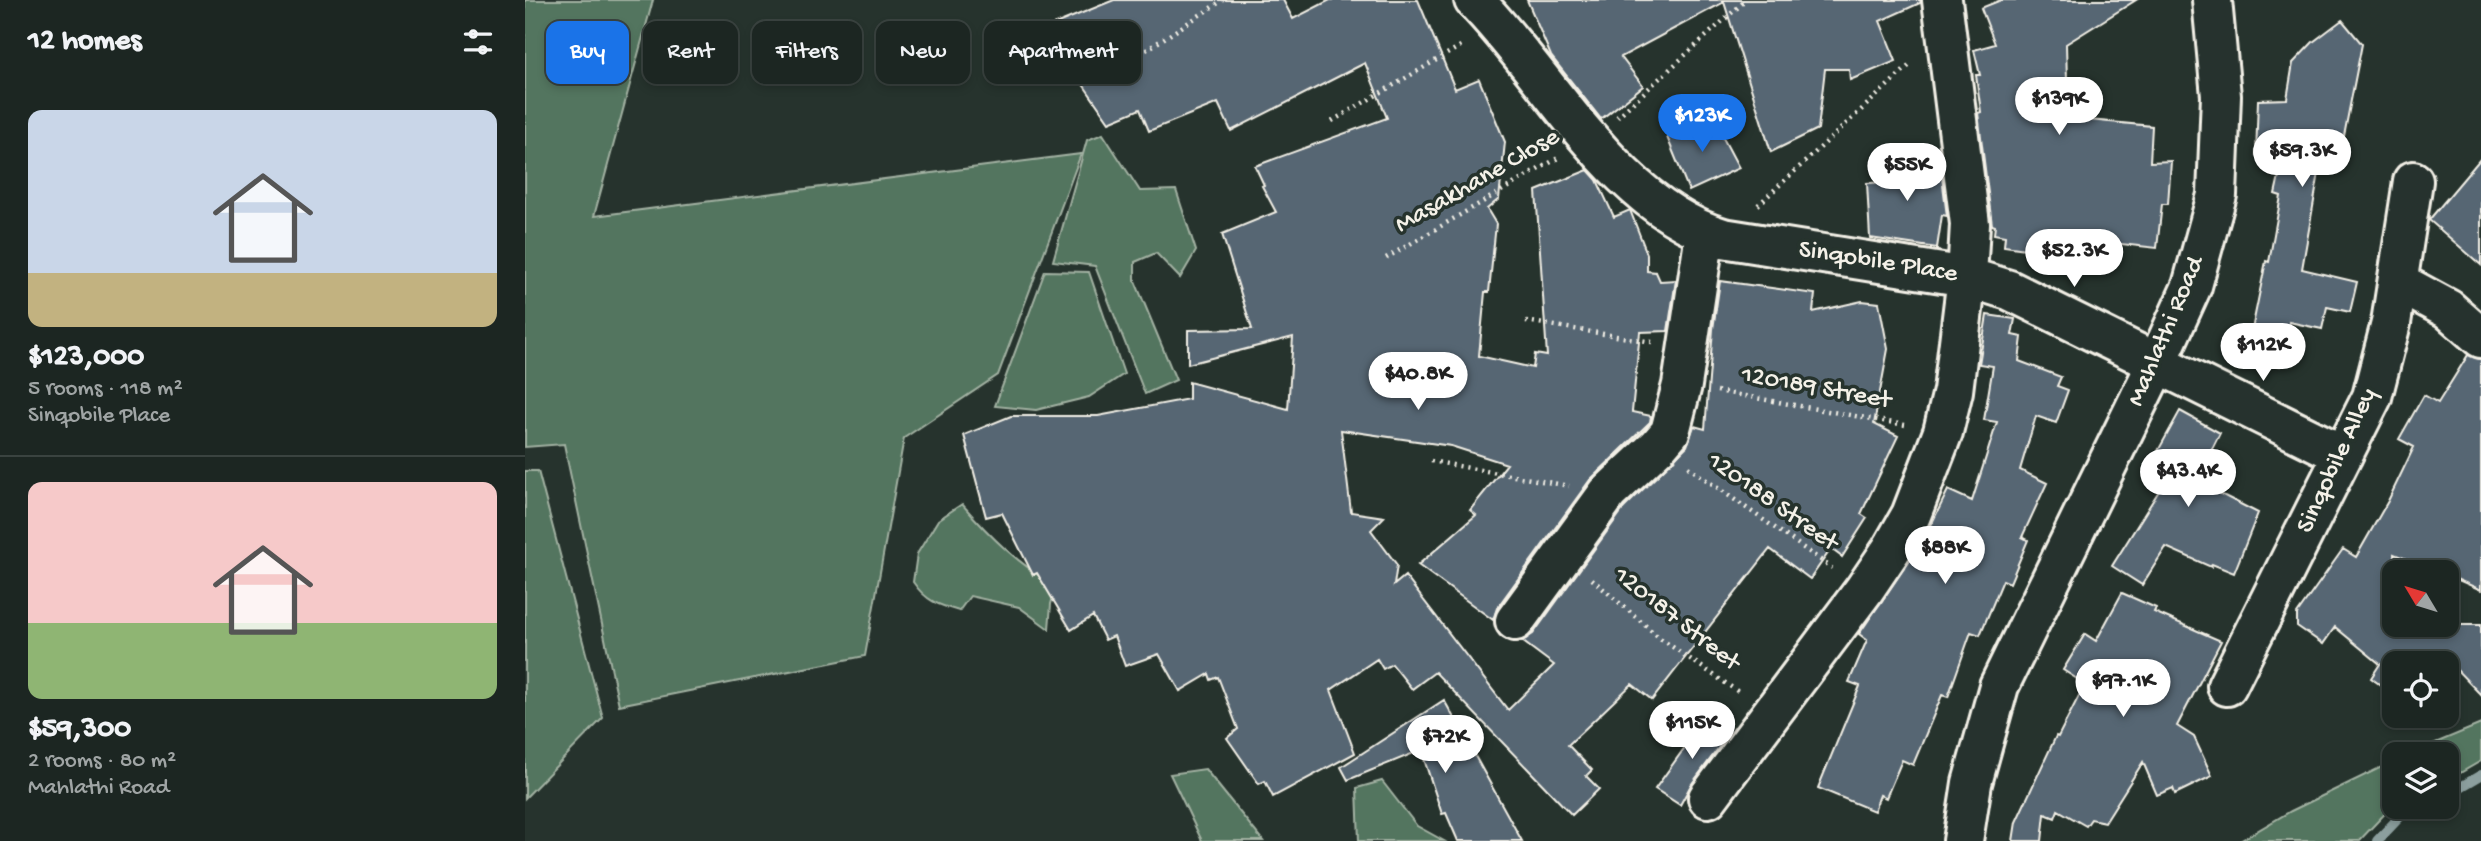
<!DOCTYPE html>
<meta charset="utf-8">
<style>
body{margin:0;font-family:"Gochi Hand",sans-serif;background:#29322f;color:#f1f3f6;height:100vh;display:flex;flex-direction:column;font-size:26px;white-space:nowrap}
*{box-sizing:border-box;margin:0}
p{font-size:23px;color:#a0a5a5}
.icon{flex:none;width:38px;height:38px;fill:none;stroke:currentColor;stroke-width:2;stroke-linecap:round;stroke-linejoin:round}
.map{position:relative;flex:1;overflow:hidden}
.details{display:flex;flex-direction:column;background:#1c2622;width:525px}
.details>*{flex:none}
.guide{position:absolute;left:21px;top:21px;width:665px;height:63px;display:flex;gap:14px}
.needle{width:46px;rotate:308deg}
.tools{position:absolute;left:1857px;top:560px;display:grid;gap:14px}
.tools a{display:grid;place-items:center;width:77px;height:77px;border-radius:14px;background:#1c2622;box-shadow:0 4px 10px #0003,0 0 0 2px #3a4340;font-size:35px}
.price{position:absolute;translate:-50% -60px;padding:0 16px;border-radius:24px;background:#fff;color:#222;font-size:23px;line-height:46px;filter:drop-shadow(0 2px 4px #0008)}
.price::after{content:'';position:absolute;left:50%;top:42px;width:21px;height:16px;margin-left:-10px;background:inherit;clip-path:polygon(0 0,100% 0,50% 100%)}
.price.current{background:#1a73e8;color:#fff}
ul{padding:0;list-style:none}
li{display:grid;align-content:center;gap:14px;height:371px;padding:0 28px}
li+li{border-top:2px solid #3a4340}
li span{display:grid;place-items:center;height:217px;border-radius:14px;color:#555}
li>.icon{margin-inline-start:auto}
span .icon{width:126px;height:126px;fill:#fffc;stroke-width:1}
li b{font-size:30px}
h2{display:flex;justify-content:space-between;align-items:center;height:84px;padding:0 28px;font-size:30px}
.pill{padding:0 24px;border-radius:14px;background:#1c2622;box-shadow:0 4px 10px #0003,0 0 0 2px #3a4340;font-size:24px;line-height:63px}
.pill.current{background:#1a73e8;color:#fff}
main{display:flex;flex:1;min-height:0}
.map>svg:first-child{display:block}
.green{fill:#52745e;stroke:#a3b2a3;stroke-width:2}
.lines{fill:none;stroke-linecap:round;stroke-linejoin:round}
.stream{stroke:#8c9f9e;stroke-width:10}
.building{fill:#566673;stroke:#f4f1e8;stroke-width:2}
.minor-casing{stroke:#f4f1e8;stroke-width:44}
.path{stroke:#f4f1e8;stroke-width:4.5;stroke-dasharray:2 5;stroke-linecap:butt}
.minor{stroke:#26332d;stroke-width:38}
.labels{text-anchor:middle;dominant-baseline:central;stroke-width:7;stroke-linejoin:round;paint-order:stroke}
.street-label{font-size:26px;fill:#f4f1e8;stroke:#26332d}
</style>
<main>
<section class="details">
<h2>12 homes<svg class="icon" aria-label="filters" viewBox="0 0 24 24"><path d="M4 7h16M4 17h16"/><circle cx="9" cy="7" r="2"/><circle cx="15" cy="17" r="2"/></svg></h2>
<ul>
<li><span style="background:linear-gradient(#c9d6e8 75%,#c2b280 0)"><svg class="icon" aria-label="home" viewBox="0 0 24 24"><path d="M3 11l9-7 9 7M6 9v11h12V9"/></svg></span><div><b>$123,000</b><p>5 rooms · 118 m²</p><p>Sinqobile Place</p></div></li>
<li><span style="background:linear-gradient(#f6c9c9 65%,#8fb573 0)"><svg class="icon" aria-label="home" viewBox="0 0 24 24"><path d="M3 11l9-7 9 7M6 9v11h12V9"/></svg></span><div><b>$59,300</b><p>2 rooms · 80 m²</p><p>Mahlathi Road</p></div></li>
</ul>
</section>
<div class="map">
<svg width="1956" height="841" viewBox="0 0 1956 841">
<rect width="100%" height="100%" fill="#26332d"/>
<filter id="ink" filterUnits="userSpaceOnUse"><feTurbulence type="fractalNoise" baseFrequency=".0143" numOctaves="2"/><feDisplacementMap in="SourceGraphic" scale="14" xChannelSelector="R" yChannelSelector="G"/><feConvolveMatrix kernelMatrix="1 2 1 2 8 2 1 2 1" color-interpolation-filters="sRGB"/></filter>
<g filter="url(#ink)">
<!-- green -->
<path class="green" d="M0,0H128L69,216L556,154L473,375L379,438L340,656L94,705L39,444L0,447Z
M578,134L615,191L651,190L671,251L655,278L631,253L610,262V281L651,380L620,394L570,266L528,261L562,140Z
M520,271L564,272L599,374L564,397L511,410L470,406Z
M0,471H13L78,718L0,798Z
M437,504C468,540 491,561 531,587L526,604L524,629L494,607L445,596L434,611C413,605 401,601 388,582L392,554L413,520Z
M1956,724V761L1935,773L1922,778V754H1884Z
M1869,761V804L1834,841H1715L1766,811Z
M680,769L738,841H677L645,774Z
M857,781L892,826L919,841H834L832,788Z"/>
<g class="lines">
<!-- stream -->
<path class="stream" d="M1922,795L1956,775
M1852,841L1884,807"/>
</g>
<!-- building -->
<path class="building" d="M589,0H758L768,19L805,0H893L930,89L954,79L980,142L974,199L962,209L971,224L964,292H960L954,356L1008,368L1010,354L1022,356L1011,191L1063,170L1072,180L1089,217L1105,210L1122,254V271L1131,272L1135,281L1151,280L1143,331L1115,332L1107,412L1126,416L1125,422L1065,480L972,608L968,620L893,565L951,515L945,510L982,464L926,446L816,430L826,512L859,517L846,530L872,565L869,585L880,576L983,710L1029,665L997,641L1008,634L1099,508L1162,446L1169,426L1180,429L1188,329L1195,281L1290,294L1288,312L1337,301L1354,303L1363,349L1349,424L1373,436L1336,514L1342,518L1317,557L1306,549L1285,579L1245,549L1127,700L1107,684L1043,745L1067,770L1061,776L1074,789L1047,815L910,672L887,689L867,664L858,669L852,659L806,690L830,753L748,797L740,781L734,784L702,738L713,729L693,677L686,680L684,674L655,691L634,654L600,666L589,636L580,640L568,616L546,630L512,573L508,575L477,513L461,517L439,435L486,416H573L664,399V382L763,409L768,337L663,364V330L727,329L697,234L751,212L737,186L739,185L730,166L862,118L840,63L706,131L693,103L624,131L615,109L584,122L537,54L525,26Z
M1002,0H1396L1395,3L1355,21L1371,61L1325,80L1324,69H1300L1293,129L1246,152L1199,2L1096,57L1118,86L1076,119L1026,56Z
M1476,0H1611L1541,44L1543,118L1627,126L1625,162L1646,161L1643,204H1637L1632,248L1523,236V240L1509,239L1508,250L1479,246L1480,236L1469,234L1470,226L1467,225L1453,113L1456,112L1451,75H1455L1449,50L1470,44L1456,8Z
M1817,20L1837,44L1819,136L1801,133L1777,269L1832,282L1825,312L1802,307L1797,329L1764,322L1755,366L1721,359L1741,261L1744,262L1756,196L1750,194L1758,158L1731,155L1733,100L1762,99L1768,63L1788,42Z
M1188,119L1214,168L1164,191L1142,137Z
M1383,148L1394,172L1416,169L1422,216L1417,215L1412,248L1345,238L1342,183L1366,182L1356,161Z
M1956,158V265L1904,220Z
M1462,315L1490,319L1487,335L1497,337L1494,361L1536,377L1532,386L1543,390L1531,423L1511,416L1495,470L1522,483L1497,537L1503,540L1485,583L1478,580L1455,635L1446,632L1423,697L1417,695L1388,765L1377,760L1361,798L1355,795L1349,811L1293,788L1335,686L1324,682L1342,640L1334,634L1388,555L1391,556L1423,490L1447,501L1472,422L1459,420L1468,366L1454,364Z
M1943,355L1956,359V590L1922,575V572H1914L1869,554V625H1956V695L1929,667L1922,678V663H1869V695L1846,678L1855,664L1810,627L1798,644L1772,626V614L1818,549L1831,557L1863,501L1889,447L1874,439L1899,395L1913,403Z
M1655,411L1695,433L1684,455L1692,460L1678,485L1733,513L1709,573L1687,564L1686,567L1641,547L1617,585L1587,566L1647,470L1628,460Z
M1597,593L1631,608L1629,612L1696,641L1652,726L1669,737L1687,776L1650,794L1648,788L1632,795L1618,762L1580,822L1566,819L1561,826L1533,810L1530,818L1520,814L1517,841H1488L1491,822L1531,736L1533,737L1560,684L1538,670L1560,634L1571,641Z
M919,700L997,841H933L921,813L917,814L896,750L823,780L816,767Z
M1181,718L1204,734L1166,785L1155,805L1130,789Z"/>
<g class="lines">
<!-- minor casing -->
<g class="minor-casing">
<path id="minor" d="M949,0C1024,76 1091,207 1198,238L1442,277L1484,290L1818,455
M1873,282L1923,309L1956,338
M990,621L1083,493L1133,446L1145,432L1157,385L1180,233
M1702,686L1847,397L1866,323L1888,181
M1183,798L1339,590L1366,550L1386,515L1418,432L1428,391L1442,277L1445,224L1417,0
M1438,841L1447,783L1474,686L1632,363L1667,286L1692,195L1696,96L1687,0"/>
</g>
<!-- path -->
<path class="path" d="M615,54L698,0
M1092,117L1221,0
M807,121L939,44
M1233,205L1386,64
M861,258L1033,158
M1001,321L1127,342
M1192,391L1380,425
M906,461L1044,486
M1163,467L1307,568
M1067,579L1136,639L1215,693"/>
<!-- minor -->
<use href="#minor" class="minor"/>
</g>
</g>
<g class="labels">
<!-- street labels -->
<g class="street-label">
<text transform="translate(953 182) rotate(-30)">Masakhane Close</text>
<text transform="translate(1353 263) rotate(9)">Sinqobile Place</text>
<text transform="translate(1642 332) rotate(-67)">Mahlathi Road</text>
<text transform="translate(1291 389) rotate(10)">120189 Street</text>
<text transform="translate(1813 461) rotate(-65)">Sinqobile Alley</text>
<text transform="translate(1247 503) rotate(35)">120188 Street</text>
<text transform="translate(1151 620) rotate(38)">120187 Street</text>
</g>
</g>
</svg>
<div class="tools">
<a><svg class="needle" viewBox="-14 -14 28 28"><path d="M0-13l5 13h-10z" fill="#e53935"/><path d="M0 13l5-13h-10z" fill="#a0a5a5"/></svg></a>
<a><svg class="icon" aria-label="locate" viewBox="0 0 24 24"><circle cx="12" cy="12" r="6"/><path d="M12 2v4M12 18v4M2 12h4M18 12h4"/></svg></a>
<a><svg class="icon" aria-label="layers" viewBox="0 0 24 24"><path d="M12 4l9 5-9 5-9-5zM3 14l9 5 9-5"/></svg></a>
</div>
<b class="price" style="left:1534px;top:137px">$139K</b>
<b class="price current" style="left:1177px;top:154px">$123K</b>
<b class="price" style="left:1777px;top:189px">$59.3K</b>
<b class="price" style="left:1382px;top:203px">$55K</b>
<b class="price" style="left:1549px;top:289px">$52.3K</b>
<b class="price" style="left:1738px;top:383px">$112K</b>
<b class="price" style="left:893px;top:412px">$40.8K</b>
<b class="price" style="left:1663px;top:509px">$43.4K</b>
<b class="price" style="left:1420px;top:586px">$88K</b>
<b class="price" style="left:1598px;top:719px">$97.1K</b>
<b class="price" style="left:1167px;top:761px">$115K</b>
<b class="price" style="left:920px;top:775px">$72K</b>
<div class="guide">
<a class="pill current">Buy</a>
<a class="pill">Rent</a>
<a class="pill">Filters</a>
<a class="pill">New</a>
<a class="pill">Apartment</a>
</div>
</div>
</main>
